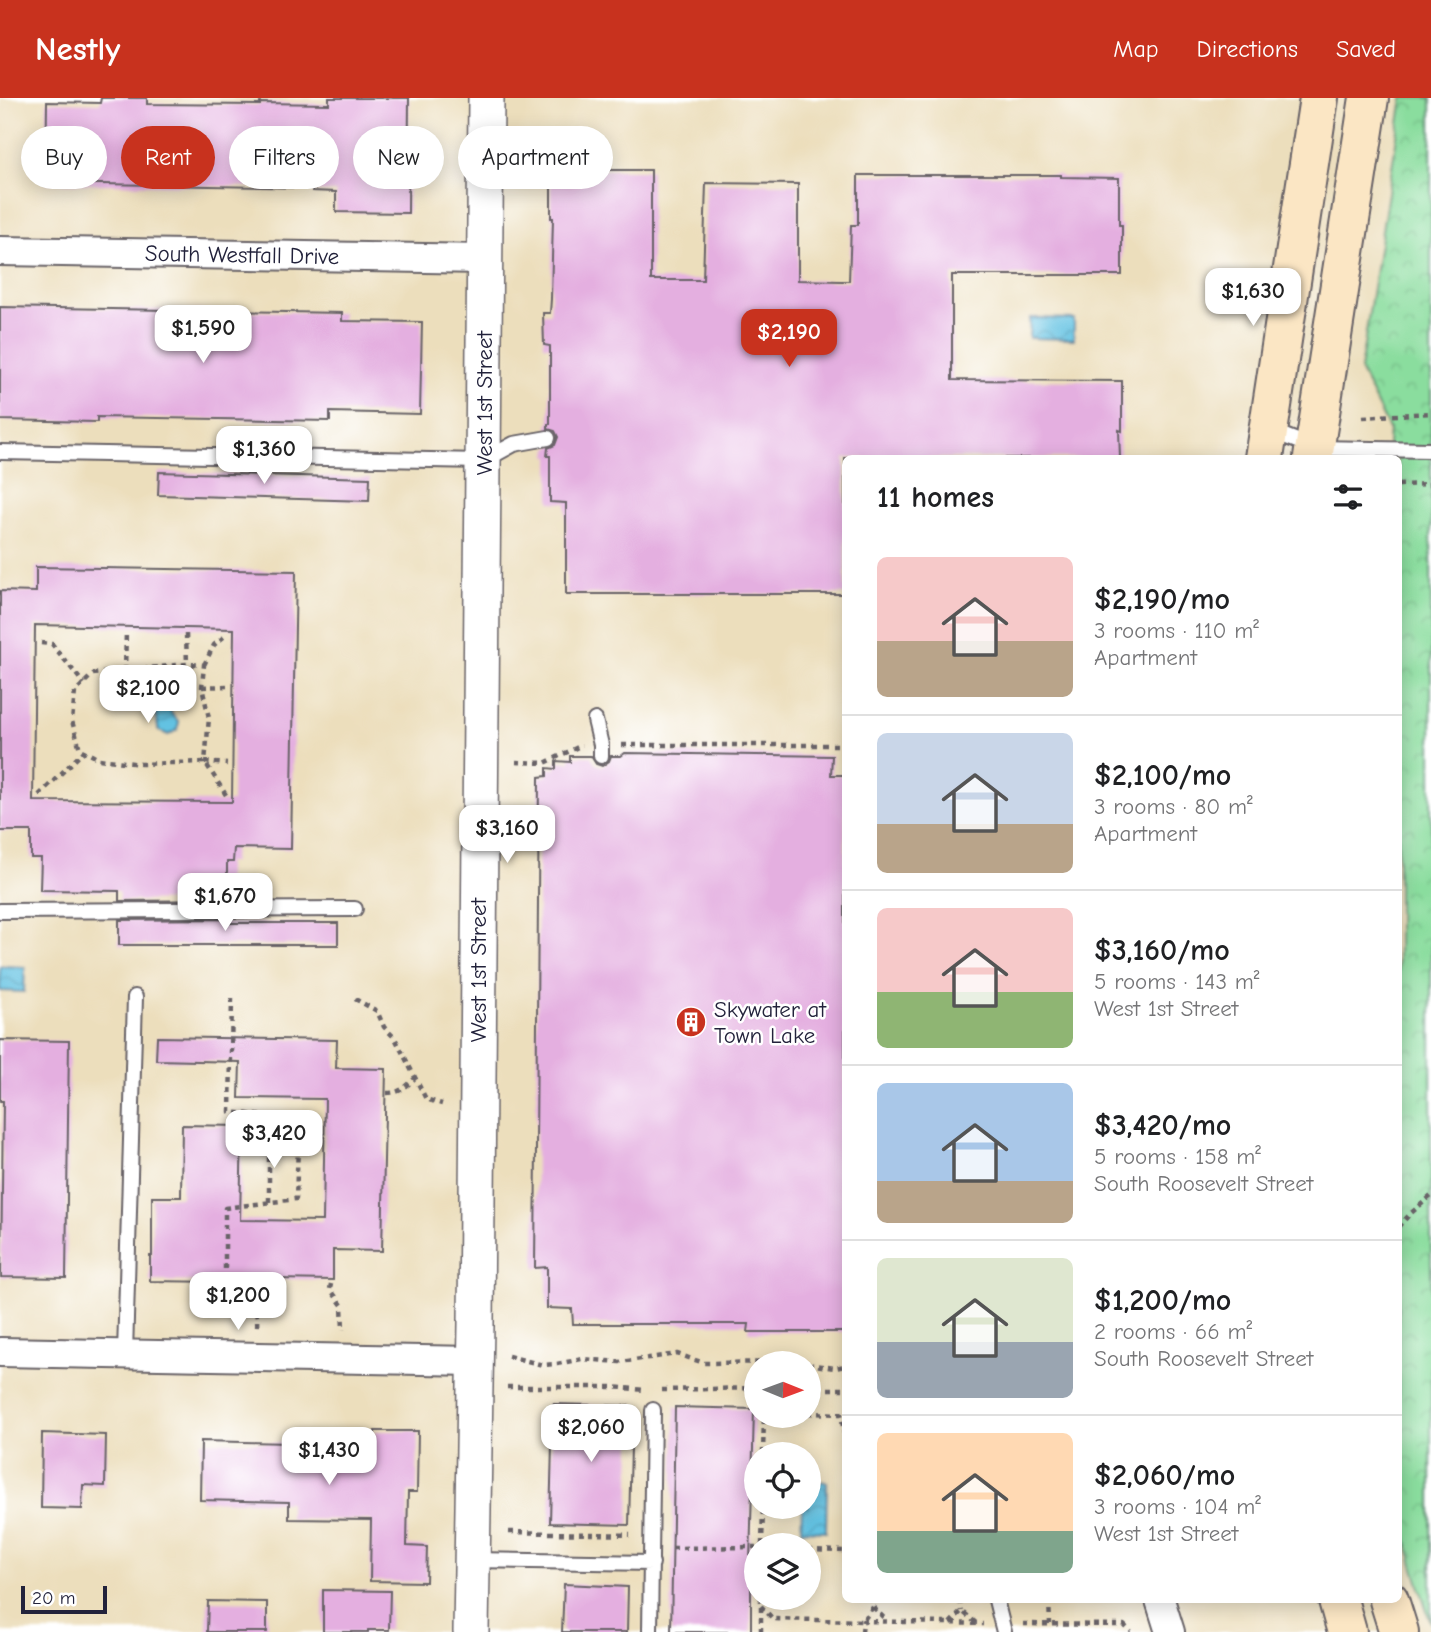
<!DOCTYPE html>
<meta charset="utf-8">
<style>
body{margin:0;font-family:"Comic Neue",sans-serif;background:#f6f6f6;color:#202124;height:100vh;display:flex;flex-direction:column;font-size:26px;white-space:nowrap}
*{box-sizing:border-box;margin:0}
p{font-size:23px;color:#757577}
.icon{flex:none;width:38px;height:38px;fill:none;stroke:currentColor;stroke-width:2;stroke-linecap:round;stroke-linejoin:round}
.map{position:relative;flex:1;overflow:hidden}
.sheet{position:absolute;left:842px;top:357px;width:560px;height:1148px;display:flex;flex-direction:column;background:#fff;border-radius:10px;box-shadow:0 4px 18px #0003}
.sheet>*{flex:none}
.hud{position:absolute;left:21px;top:28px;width:665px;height:63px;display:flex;gap:14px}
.needle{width:46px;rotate:91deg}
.fabs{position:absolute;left:744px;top:1253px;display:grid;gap:14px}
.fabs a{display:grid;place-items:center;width:77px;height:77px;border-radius:50%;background:#fff;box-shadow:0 4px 18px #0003;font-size:35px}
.scale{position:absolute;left:21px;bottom:18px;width:86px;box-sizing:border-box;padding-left:7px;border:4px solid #22223b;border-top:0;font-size:19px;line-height:24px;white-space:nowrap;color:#22223b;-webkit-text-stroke:5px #fff;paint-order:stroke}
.price{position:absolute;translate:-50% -60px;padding:0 16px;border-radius:14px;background:#fff;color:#222;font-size:23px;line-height:46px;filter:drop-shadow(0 2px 4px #0008)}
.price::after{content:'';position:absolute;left:50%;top:42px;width:21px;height:16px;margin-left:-10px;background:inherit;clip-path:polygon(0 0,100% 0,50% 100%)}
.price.current{background:#c8321e;color:#fff}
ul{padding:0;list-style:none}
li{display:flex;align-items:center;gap:21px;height:175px;padding:0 35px}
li+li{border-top:2px solid #e0e0e0}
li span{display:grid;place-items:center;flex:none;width:196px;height:140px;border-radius:10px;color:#555}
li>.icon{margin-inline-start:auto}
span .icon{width:84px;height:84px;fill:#fffc;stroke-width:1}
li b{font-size:30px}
h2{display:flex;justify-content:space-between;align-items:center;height:84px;padding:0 35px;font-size:30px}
.pill{padding:0 24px;border-radius:32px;background:#fff;box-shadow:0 4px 18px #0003;font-size:24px;line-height:63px}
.pill.current{background:#c8321e;color:#fff}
header{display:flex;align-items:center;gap:42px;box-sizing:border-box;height:98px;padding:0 35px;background:#c8321e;color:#fff}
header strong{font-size:33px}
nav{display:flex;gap:38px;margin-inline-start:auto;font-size:24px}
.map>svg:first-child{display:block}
.park{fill:url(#park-crowns);stroke:#56806c;stroke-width:2}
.water{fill:url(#water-waves);stroke:#43728e;stroke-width:2}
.building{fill:#e4afe0;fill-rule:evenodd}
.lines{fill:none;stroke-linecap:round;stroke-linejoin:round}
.service-casing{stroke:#696468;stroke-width:18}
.minor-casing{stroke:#696468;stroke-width:32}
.tertiary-casing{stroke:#696468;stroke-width:38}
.secondary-casing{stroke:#696468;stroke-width:42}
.path{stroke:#696468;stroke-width:4.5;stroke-dasharray:5 5;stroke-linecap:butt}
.service{stroke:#fff;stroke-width:14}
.minor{stroke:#fff;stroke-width:28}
.tertiary{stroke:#fff;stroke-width:35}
.secondary{stroke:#fbe6c4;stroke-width:38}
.labels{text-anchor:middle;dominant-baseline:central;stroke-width:5;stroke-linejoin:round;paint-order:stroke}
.street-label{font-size:23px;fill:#22223b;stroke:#fff}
.poi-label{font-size:23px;fill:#22223b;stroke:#fff;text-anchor:start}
</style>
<header>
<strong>Nestly</strong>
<nav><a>Map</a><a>Directions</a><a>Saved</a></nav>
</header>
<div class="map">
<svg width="1431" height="1534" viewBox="0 0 1431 1534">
<defs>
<pattern id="park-crowns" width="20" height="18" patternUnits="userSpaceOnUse" patternTransform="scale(1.75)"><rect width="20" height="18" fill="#8add9e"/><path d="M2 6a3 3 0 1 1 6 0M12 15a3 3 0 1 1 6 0" fill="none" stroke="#77bd89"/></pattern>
<pattern id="water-waves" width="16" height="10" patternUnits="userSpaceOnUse" patternTransform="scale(1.75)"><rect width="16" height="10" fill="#64c2e2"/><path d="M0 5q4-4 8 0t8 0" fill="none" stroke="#56a6c3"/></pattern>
</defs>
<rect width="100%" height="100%" fill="#fff"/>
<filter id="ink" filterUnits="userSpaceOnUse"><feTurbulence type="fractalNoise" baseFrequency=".0143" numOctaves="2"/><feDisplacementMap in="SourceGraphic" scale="14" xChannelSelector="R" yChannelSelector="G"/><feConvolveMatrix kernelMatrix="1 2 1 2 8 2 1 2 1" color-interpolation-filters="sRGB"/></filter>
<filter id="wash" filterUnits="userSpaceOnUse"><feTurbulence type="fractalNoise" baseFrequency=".00686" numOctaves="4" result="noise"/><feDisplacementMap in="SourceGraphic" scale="28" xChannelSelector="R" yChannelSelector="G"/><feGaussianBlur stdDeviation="1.57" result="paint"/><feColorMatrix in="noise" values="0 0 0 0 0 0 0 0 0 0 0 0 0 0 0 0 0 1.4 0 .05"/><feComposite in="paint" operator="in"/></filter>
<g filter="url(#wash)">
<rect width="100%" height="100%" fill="#ecdebc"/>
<!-- park -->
<path class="park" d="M1403,0H1431V1526L1413,1467L1398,1408V360H1387L1389,331L1360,272Z"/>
<!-- water -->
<path class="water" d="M1030,220L1074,221V241L1029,240Z
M167,598L170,602L171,615L179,624L177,632L168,637L158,632C158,620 151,613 157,599Z
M0,868L25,869L24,894L0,893Z
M809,1383L827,1384L826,1433L801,1432L802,1409H808Z"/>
<g id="blocks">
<!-- building -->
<path class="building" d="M101,0H147V6L260,7V5L329,6V0H409L408,115L336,114V94L312,93V90L46,85L47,4L100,5Z
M551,72H651V182H703L706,85L798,86V182L841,183H849L851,127H858V77H1061V79L1119,80V127H1122V177H952V282L1122,283V333L1119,332L1120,360H845V496H566V405L550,404V358H547L548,350L555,347L558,339L555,333L548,331V326H550V248L544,247L543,215H550L551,201L553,120H551Z
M0,209L342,215V223L422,224L420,316L330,314V323L97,319V324L0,322Z
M159,374L370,380L369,403L158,397Z
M36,469L296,473L291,751L234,750L233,764H227V802L119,803V793L40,792L41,760H31V733H0V493L36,494ZM35,527L234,531L232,704L33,703Z
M625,655L832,658L831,677H845V1234H748L749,1226H573L572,1211L547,1210V1169L535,1170L539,679L547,678V670L556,671V663L570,664V658H591L596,666L602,668L609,663L611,658H621Z
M226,821V825H338V847H119V822Z
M157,939L337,942L336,970L386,971L382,1153L333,1152V1182L221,1180V1184L150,1183V1158H152V1099H181L182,1027L242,1028L240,1122L323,1123L325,1001L239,1000L240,964L156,962Z
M0,942L69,943L66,1180L1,1179L3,1003H0Z
M553,1306L632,1308L629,1427L550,1425Z
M675,1309L754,1311L750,1465H751V1534H671Z
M375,1333H418L417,1394H408L407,1448L427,1449L426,1484L370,1483L371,1422L289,1421V1404L200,1402L201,1343L290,1345V1339L375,1340Z
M42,1335L106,1337L105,1388L83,1387L82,1411L41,1410Z
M564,1486L628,1489L627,1534H562Z
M323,1492L390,1493L389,1532H368V1534H323Z
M208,1503L267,1504V1534H207Z"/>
</g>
</g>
<g filter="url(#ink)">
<use href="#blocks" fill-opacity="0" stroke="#696468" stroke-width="2"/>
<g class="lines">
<!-- service casing -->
<g class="service-casing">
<path id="service" d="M1269,332L1315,350L1431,352
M0,354L483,363L514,346L548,340
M595,622L601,647V658
M0,813L355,811
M125,1256L135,899
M473,1462L652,1465
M996,1502L1004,1534
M650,1534L653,1312"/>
</g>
<!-- minor casing -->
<g class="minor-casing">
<path id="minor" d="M0,153L485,161
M0,1254L475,1263
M1160,1502L1170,1534"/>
</g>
<!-- tertiary casing -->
<g class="tertiary-casing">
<path id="tertiary" d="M471,1534L476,1226L486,0"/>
</g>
<!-- secondary casing -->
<g class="secondary-casing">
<path id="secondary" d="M1264,360L1319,0
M1313,360L1369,0
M1338,1502L1347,1534
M1389,1502L1399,1534"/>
</g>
<!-- path -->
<path class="path" d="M1363,319L1431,315
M1398,387L1431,386
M186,536L187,566
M41,545L52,546L84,586
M204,567L214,547L226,537
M125,573L126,533
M202,589L228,588
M622,647H845
M516,664L545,665L582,647
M39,697L84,653
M226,697L205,664L141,666L99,661L80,651L72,623L75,594L93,576L187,566L204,567L202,589L209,620L205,664L227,666
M232,900L230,1014L299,1022L296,1101L225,1110V1187L247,1188C254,1202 258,1214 257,1230
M355,901L377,913L384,929L395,940L426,1001L442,1006
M387,995C400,995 406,989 415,980
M269,1104V1019
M1398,1129L1411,1115L1431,1098
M331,1186L330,1191L342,1207L343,1232
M508,1258L543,1267L557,1266L582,1261L620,1264L677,1256L704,1265L795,1264L804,1265
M808,1266L835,1270L845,1268
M507,1289H612L646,1292
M808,1291H845
M662,1292L756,1290
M808,1315L841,1316L845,1341
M763,1356L764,1318
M509,1434L630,1437
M762,1447L763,1409
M672,1450L756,1449
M808,1452L845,1453
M960,1502L962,1513
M1049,1502L1050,1526
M761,1508L773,1521L863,1523L873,1509L872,1502
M873,1509L887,1523
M950,1525L962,1513L976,1525
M1023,1526L1124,1527L1131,1534
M761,1534V1500
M862,1534L863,1523L983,1526"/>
<!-- service -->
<use href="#service" class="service"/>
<!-- minor -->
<use href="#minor" class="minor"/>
<!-- tertiary -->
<use href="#tertiary" class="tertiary"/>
<!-- secondary -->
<use href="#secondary" class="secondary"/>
</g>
</g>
<!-- icons -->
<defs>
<g id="building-disc" transform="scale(1.575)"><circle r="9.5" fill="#c8321e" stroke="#fff"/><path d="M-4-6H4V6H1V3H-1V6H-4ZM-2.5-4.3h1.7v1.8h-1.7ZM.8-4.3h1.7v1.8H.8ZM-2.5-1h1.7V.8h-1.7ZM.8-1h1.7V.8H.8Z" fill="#fff"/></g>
</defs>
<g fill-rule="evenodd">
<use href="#building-disc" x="691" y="924"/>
</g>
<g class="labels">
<!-- street labels -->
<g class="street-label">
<text transform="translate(242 157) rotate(1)">South Westfall Drive</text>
<text transform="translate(484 305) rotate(-90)">West 1st Street</text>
<text transform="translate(478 872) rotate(-90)">West 1st Street</text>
</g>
<!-- poi labels -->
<g class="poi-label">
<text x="714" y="911">Skywater at<tspan x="714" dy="26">Town Lake</tspan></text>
</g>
</g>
</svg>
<div class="fabs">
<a><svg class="needle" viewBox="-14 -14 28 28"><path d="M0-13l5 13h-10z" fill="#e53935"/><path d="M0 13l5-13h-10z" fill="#757577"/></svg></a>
<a><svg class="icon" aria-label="locate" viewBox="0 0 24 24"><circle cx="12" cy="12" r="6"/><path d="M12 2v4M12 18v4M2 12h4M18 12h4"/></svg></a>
<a><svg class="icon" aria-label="layers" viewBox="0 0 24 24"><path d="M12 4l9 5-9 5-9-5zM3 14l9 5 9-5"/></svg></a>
</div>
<div class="scale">20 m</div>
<b class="price" style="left:1253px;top:230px">$1,630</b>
<b class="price" style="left:203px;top:267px">$1,590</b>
<b class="price current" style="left:789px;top:271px">$2,190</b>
<b class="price" style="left:264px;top:388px">$1,360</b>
<b class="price" style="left:148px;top:627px">$2,100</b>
<b class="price" style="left:507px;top:767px">$3,160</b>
<b class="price" style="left:225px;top:835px">$1,670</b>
<b class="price" style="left:274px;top:1072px">$3,420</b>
<b class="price" style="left:238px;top:1234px">$1,200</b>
<b class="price" style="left:591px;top:1366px">$2,060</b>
<b class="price" style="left:329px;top:1389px">$1,430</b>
<div class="hud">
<a class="pill">Buy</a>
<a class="pill current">Rent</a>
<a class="pill">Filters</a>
<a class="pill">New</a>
<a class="pill">Apartment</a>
</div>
<section class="sheet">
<h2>11 homes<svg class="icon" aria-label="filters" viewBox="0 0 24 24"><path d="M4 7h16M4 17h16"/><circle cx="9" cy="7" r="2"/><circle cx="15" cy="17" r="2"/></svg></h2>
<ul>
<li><span style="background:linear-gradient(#f6c9c9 60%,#b9a48a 0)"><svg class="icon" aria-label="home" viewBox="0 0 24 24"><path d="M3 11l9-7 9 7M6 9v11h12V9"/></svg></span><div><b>$2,190/mo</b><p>3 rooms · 110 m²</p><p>Apartment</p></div></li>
<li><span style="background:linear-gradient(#c9d6e8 65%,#b9a48a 0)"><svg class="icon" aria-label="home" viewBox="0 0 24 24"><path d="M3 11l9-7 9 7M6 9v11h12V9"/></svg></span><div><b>$2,100/mo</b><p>3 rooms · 80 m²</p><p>Apartment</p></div></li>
<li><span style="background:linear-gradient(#f6c9c9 60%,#8fb573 0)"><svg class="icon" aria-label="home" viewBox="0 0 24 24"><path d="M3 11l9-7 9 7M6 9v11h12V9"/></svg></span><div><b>$3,160/mo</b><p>5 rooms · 143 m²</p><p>West 1st Street</p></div></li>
<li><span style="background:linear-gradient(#a9c7e8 70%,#b9a48a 0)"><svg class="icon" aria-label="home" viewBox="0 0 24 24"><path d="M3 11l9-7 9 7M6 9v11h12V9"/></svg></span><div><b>$3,420/mo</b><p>5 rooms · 158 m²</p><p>South Roosevelt Street</p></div></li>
<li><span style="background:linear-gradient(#dfe7d0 60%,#9aa5b1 0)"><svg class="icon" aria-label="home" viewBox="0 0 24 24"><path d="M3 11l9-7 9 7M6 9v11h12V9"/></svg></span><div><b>$1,200/mo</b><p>2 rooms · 66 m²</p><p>South Roosevelt Street</p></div></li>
<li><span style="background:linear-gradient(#ffd9b3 70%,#7fa58c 0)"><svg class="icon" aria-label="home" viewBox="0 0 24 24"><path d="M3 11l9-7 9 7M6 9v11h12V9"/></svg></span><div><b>$2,060/mo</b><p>3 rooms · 104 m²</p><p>West 1st Street</p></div></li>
</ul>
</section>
</div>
